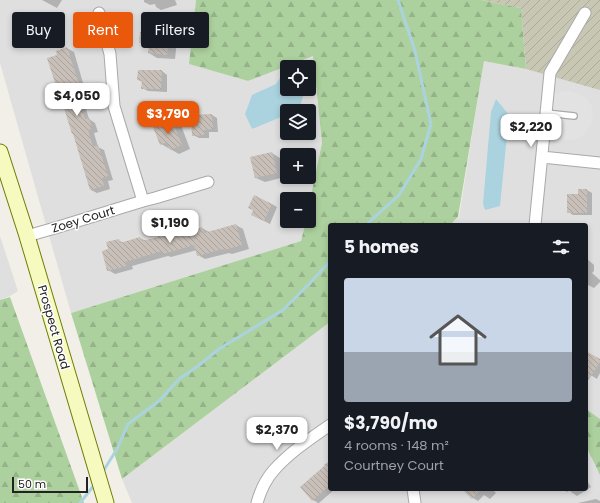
<!DOCTYPE html>
<meta charset="utf-8">
<style>
body{margin:0;font-family:Poppins,sans-serif;background:#20242c;color:#f1f3f6;height:100vh;display:flex;flex-direction:column;font-size:15px;white-space:nowrap}
*{box-sizing:border-box;margin:0}
p{font-size:13px;color:#9ea1a6}
.icon{flex:none;width:22px;height:22px;fill:none;stroke:currentColor;stroke-width:2;stroke-linecap:round;stroke-linejoin:round}
.map{position:relative;flex:1;overflow:hidden}
.side{position:absolute;left:328px;top:223px;width:260px;height:268px;display:flex;flex-direction:column;background:#171b24;border-radius:4px;box-shadow:0 2px 6px #0003}
.side>*{flex:none}
.hud{position:absolute;left:12px;top:12px;width:256px;height:36px;display:flex;gap:8px}
.controls{position:absolute;left:280px;top:60px;display:grid;gap:8px}
.controls a{display:grid;place-items:center;width:36px;height:36px;border-radius:4px;background:#171b24;box-shadow:0 2px 6px #0003;font-size:20px}
.scale{position:absolute;left:12px;bottom:10px;width:76px;box-sizing:border-box;padding-left:4px;border:2px solid #222;border-top:0;font-size:11px;line-height:14px;white-space:nowrap;color:#222;-webkit-text-stroke:3px #fff;paint-order:stroke}
.price{position:absolute;translate:-50% -34px;padding:0 9px;border-radius:8px;background:#fff;color:#222;font-size:13px;line-height:26px;filter:drop-shadow(0 1px 2px #0008)}
.price::after{content:'';position:absolute;left:50%;top:24px;width:12px;height:9px;margin-left:-6px;background:inherit;clip-path:polygon(0 0,100% 0,50% 100%)}
.price.current{background:#ea580c;color:#fff}
ul{padding:0;list-style:none}
li{display:grid;align-content:center;gap:8px;height:212px;padding:0 16px}
li+li{border-top:1px solid #363941}
li span{display:grid;place-items:center;height:124px;border-radius:4px;color:#555}
li>.icon{margin-inline-start:auto}
span .icon{width:72px;height:72px;fill:#fffc;stroke-width:1}
li b{font-size:17px}
h2{display:flex;justify-content:space-between;align-items:center;height:48px;padding:0 16px;font-size:17px}
.chip{padding:0 14px;border-radius:4px;background:#171b24;box-shadow:0 2px 6px #0003;font-size:14px;line-height:36px}
.chip.current{background:#ea580c;color:#fff}
.map>svg:first-child{display:block}
.residential{fill:#e0dfdf;fill-rule:evenodd}
.construction{fill:url(#construction-furrows)}
.forest{fill:url(#forest-firs)}
.parking{fill:#e2e2e2}
.water{fill:#aad3df}
.shadow{fill:#0003}
.lines{fill:none;stroke-linecap:round;stroke-linejoin:round}
.stream{stroke:#aad3df;stroke-width:3}
.building{fill:url(#building-back-hatch)}
.service-casing{stroke:#a9a9a9;stroke-width:8}
.minor-casing{stroke:#a9a9a9;stroke-width:13}
.secondary-casing{stroke:#707d05;stroke-width:17}
.service{stroke:#fff;stroke-width:5.5}
.minor{stroke:#fff;stroke-width:11}
.secondary{stroke:#f7fabf;stroke-width:15}
.labels{text-anchor:middle;dominant-baseline:central;stroke-width:3;stroke-linejoin:round;paint-order:stroke}
.street-label{font-size:12px;fill:#222;stroke:#fff}
</style>
<div class="map">
<svg width="600" height="503" viewBox="0 0 600 503">
<defs>
<pattern id="construction-furrows" width="10" height="10" patternUnits="userSpaceOnUse"><rect width="10" height="10" fill="#c7c7b4"/><path d="M-1 1l2-2M0 10L10 0M9 11l2-2" fill="none" stroke="#abab9a"/></pattern>
<pattern id="forest-firs" width="22" height="20" patternUnits="userSpaceOnUse"><rect width="22" height="20" fill="#add19e"/><path d="M5 1l3.5 6h-7zM16 11l3.5 6h-7z" fill="#95b388"/></pattern>
<pattern id="building-back-hatch" width="6" height="6" patternUnits="userSpaceOnUse"><rect width="6" height="6" fill="#c7bfb8"/><path d="M-1 5l2 2M0 0l6 6M5-1l2 2" fill="none" stroke="#aba49e"/></pattern>
</defs>
<rect width="100%" height="100%" fill="#f2efe9"/>
<!-- residential -->
<path class="residential" d="M0,0H196L190,64L248,81L313,56L322,143L309,205V199H287V221H306L301,241L71,313L0,63ZM287,67H309V89H287ZM287,111H309V133H287ZM287,155H309V177H287Z
M481,0H600V503H132L122,479L330,322V489H586V225H450L459,217L484,60L526,69L521,8Z
M0,236L18,291L10,296L0,300Z"/>
<!-- construction -->
<path class="construction" d="M481,0H600V90L526,69L521,8Z"/>
<!-- forest -->
<path class="forest" d="M196,0H481L521,8L526,69L484,61L458,217L450,225H330V322L122,479L71,313L301,241L306,221H309V205L322,143L313,56L248,81L189,64Z
M10,297L84,503H0V300Z
M586,409L600,419V475L586,446Z"/>
<!-- parking -->
<path class="parking" d="M565,91H572L586,98L591,105L593,111L592,123L585,134L575,140H564L557,134L551,131L554,94Z"/>
<!-- water -->
<path class="water" d="M287,75V89H304L305,90L301,103L303,111H287V119L281,117L252,129L245,114L252,95L276,84L280,78Z
M496,99L509,115L500,206L485,210L483,204L491,112Z"/>
<!-- shadow -->
<path class="shadow" d="M42,0H62L57,8Z
M144,0H175L177,5L161,10L156,7L155,4L150,5L144,2Z
M50,18L56,21L59,33L53,34L55,40L42,43L37,40Z
M169,36L177,41L175,59L157,58L149,53L150,47L140,42Z
M67,48L74,52L86,93L82,95L89,119L95,123L98,132L94,133L98,147L104,150L113,180L108,181L110,189L97,193L91,190L58,56Z
M162,71L167,75V92L148,91L142,88L143,82L138,80Z
M212,115L217,118L218,132H209V138H199L193,135Z
M172,121L181,125L190,149L179,154L161,144Z
M272,153L280,158L285,177L265,182L256,178Z
M587,190L592,193V215H573L568,212L579,195Z
M272,204L277,207L270,224L252,215L254,210Z
M168,225L175,229V231L177,230L183,234L202,228L209,232L236,225L243,229L249,249L232,254L229,253L205,259L198,255L197,250L171,257L168,256L132,266L133,269L115,274L108,270L110,250L118,240L124,243L140,238L146,241L159,237Z
M586,258L594,265V271L592,273L600,280V282L594,288L586,284Z
M586,353L600,360V373L597,379L586,372Z
M330,461V489H335L319,503H318L313,500L301,487L325,466L324,465Z
M586,479L591,487L577,496L571,492L570,490L567,492L562,489H586Z
M463,489H492L496,493L490,499L484,495L478,501L473,498Z
M596,499L600,501V503H578Z"/>
<g class="lines">
<!-- stream -->
<path class="stream" d="M366,225L399,195L421,159L431,124L415,51L398,0
M102,473L117,449L128,424L159,401L179,379L198,366L219,349L283,310L311,282L330,261
M80,503L95,484"/>
</g>
<!-- building -->
<path class="building" d="M51,17L54,30L49,32L50,37L36,41L32,22Z
M140,32L169,35L167,55L148,53L149,44L139,43Z
M67,47L81,90L76,91L82,111L85,119L89,118L92,128L88,130L93,147L98,145L108,176L102,178L104,186L90,190L73,134H72L63,105H62L47,58L57,55L56,51Z
M138,70H162L161,89H141L142,80H137Z
M212,114L213,129L204,130V135L192,136L191,115Z
M172,120L182,145L170,150L167,142L160,145L153,127Z
M272,152L277,173L255,178L250,157Z
M578,189H587V213H567V194H578Z
M254,195L272,204L264,221L251,215L253,210L248,208Z
M168,224L169,231L177,229L178,234L202,227L204,233L236,224L242,245L224,250L223,249L197,256L194,245L163,254L162,251L125,262L126,266L107,271L102,251L108,249L106,242L119,239L120,243L140,237L142,241L158,237L156,228Z
M586,351L600,359V362L586,384Z
M330,461V485L312,501L300,487Z
M462,489H481L472,499Z"/>
<g class="lines">
<!-- service casing -->
<g class="service-casing">
<path id="service" d="M546,113L574,116"/>
</g>
<!-- minor casing -->
<g class="minor-casing">
<path id="minor" d="M99,13L110,54L114,106L143,201
M542,157L600,163
M535,225L550,73L585,13
M27,236L55,228L143,201L155,198L208,182
M413,489L415,503
M257,503C260,492 266,479 274,470C290,452 310,439 330,425"/>
</g>
<!-- secondary casing -->
<g class="secondary-casing">
<path id="secondary" d="M0,152L27,236L106,503"/>
</g>
<!-- service -->
<use href="#service" class="service"/>
<!-- minor -->
<use href="#minor" class="minor"/>
<!-- secondary -->
<use href="#secondary" class="secondary"/>
</g>
<g class="labels">
<!-- street labels -->
<g class="street-label">
<text transform="translate(83 219) rotate(-17)">Zoey Court</text>
<text transform="translate(54 327) rotate(74)">Prospect Road</text>
</g>
</g>
</svg>
<div class="controls">
<a><svg class="icon" aria-label="locate" viewBox="0 0 24 24"><circle cx="12" cy="12" r="6"/><path d="M12 2v4M12 18v4M2 12h4M18 12h4"/></svg></a>
<a><svg class="icon" aria-label="layers" viewBox="0 0 24 24"><path d="M12 4l9 5-9 5-9-5zM3 14l9 5 9-5"/></svg></a>
<a>+</a>
<a>−</a>
</div>
<div class="scale">50 m</div>
<b class="price" style="left:77px;top:117px">$4,050</b>
<b class="price current" style="left:168px;top:135px">$3,790</b>
<b class="price" style="left:531px;top:148px">$2,220</b>
<b class="price" style="left:170px;top:244px">$1,190</b>
<b class="price" style="left:277px;top:451px">$2,370</b>
<div class="hud">
<a class="chip">Buy</a>
<a class="chip current">Rent</a>
<a class="chip">Filters</a>
</div>
<section class="side">
<h2>5 homes<svg class="icon" aria-label="filters" viewBox="0 0 24 24"><path d="M4 7h16M4 17h16"/><circle cx="9" cy="7" r="2"/><circle cx="15" cy="17" r="2"/></svg></h2>
<ul>
<li><span style="background:linear-gradient(#c9d6e8 60%,#9aa5b1 0)"><svg class="icon" aria-label="home" viewBox="0 0 24 24"><path d="M3 11l9-7 9 7M6 9v11h12V9"/></svg></span><div><b>$3,790/mo</b><p>4 rooms · 148 m²</p><p>Courtney Court</p></div></li>
</ul>
</section>
</div>
